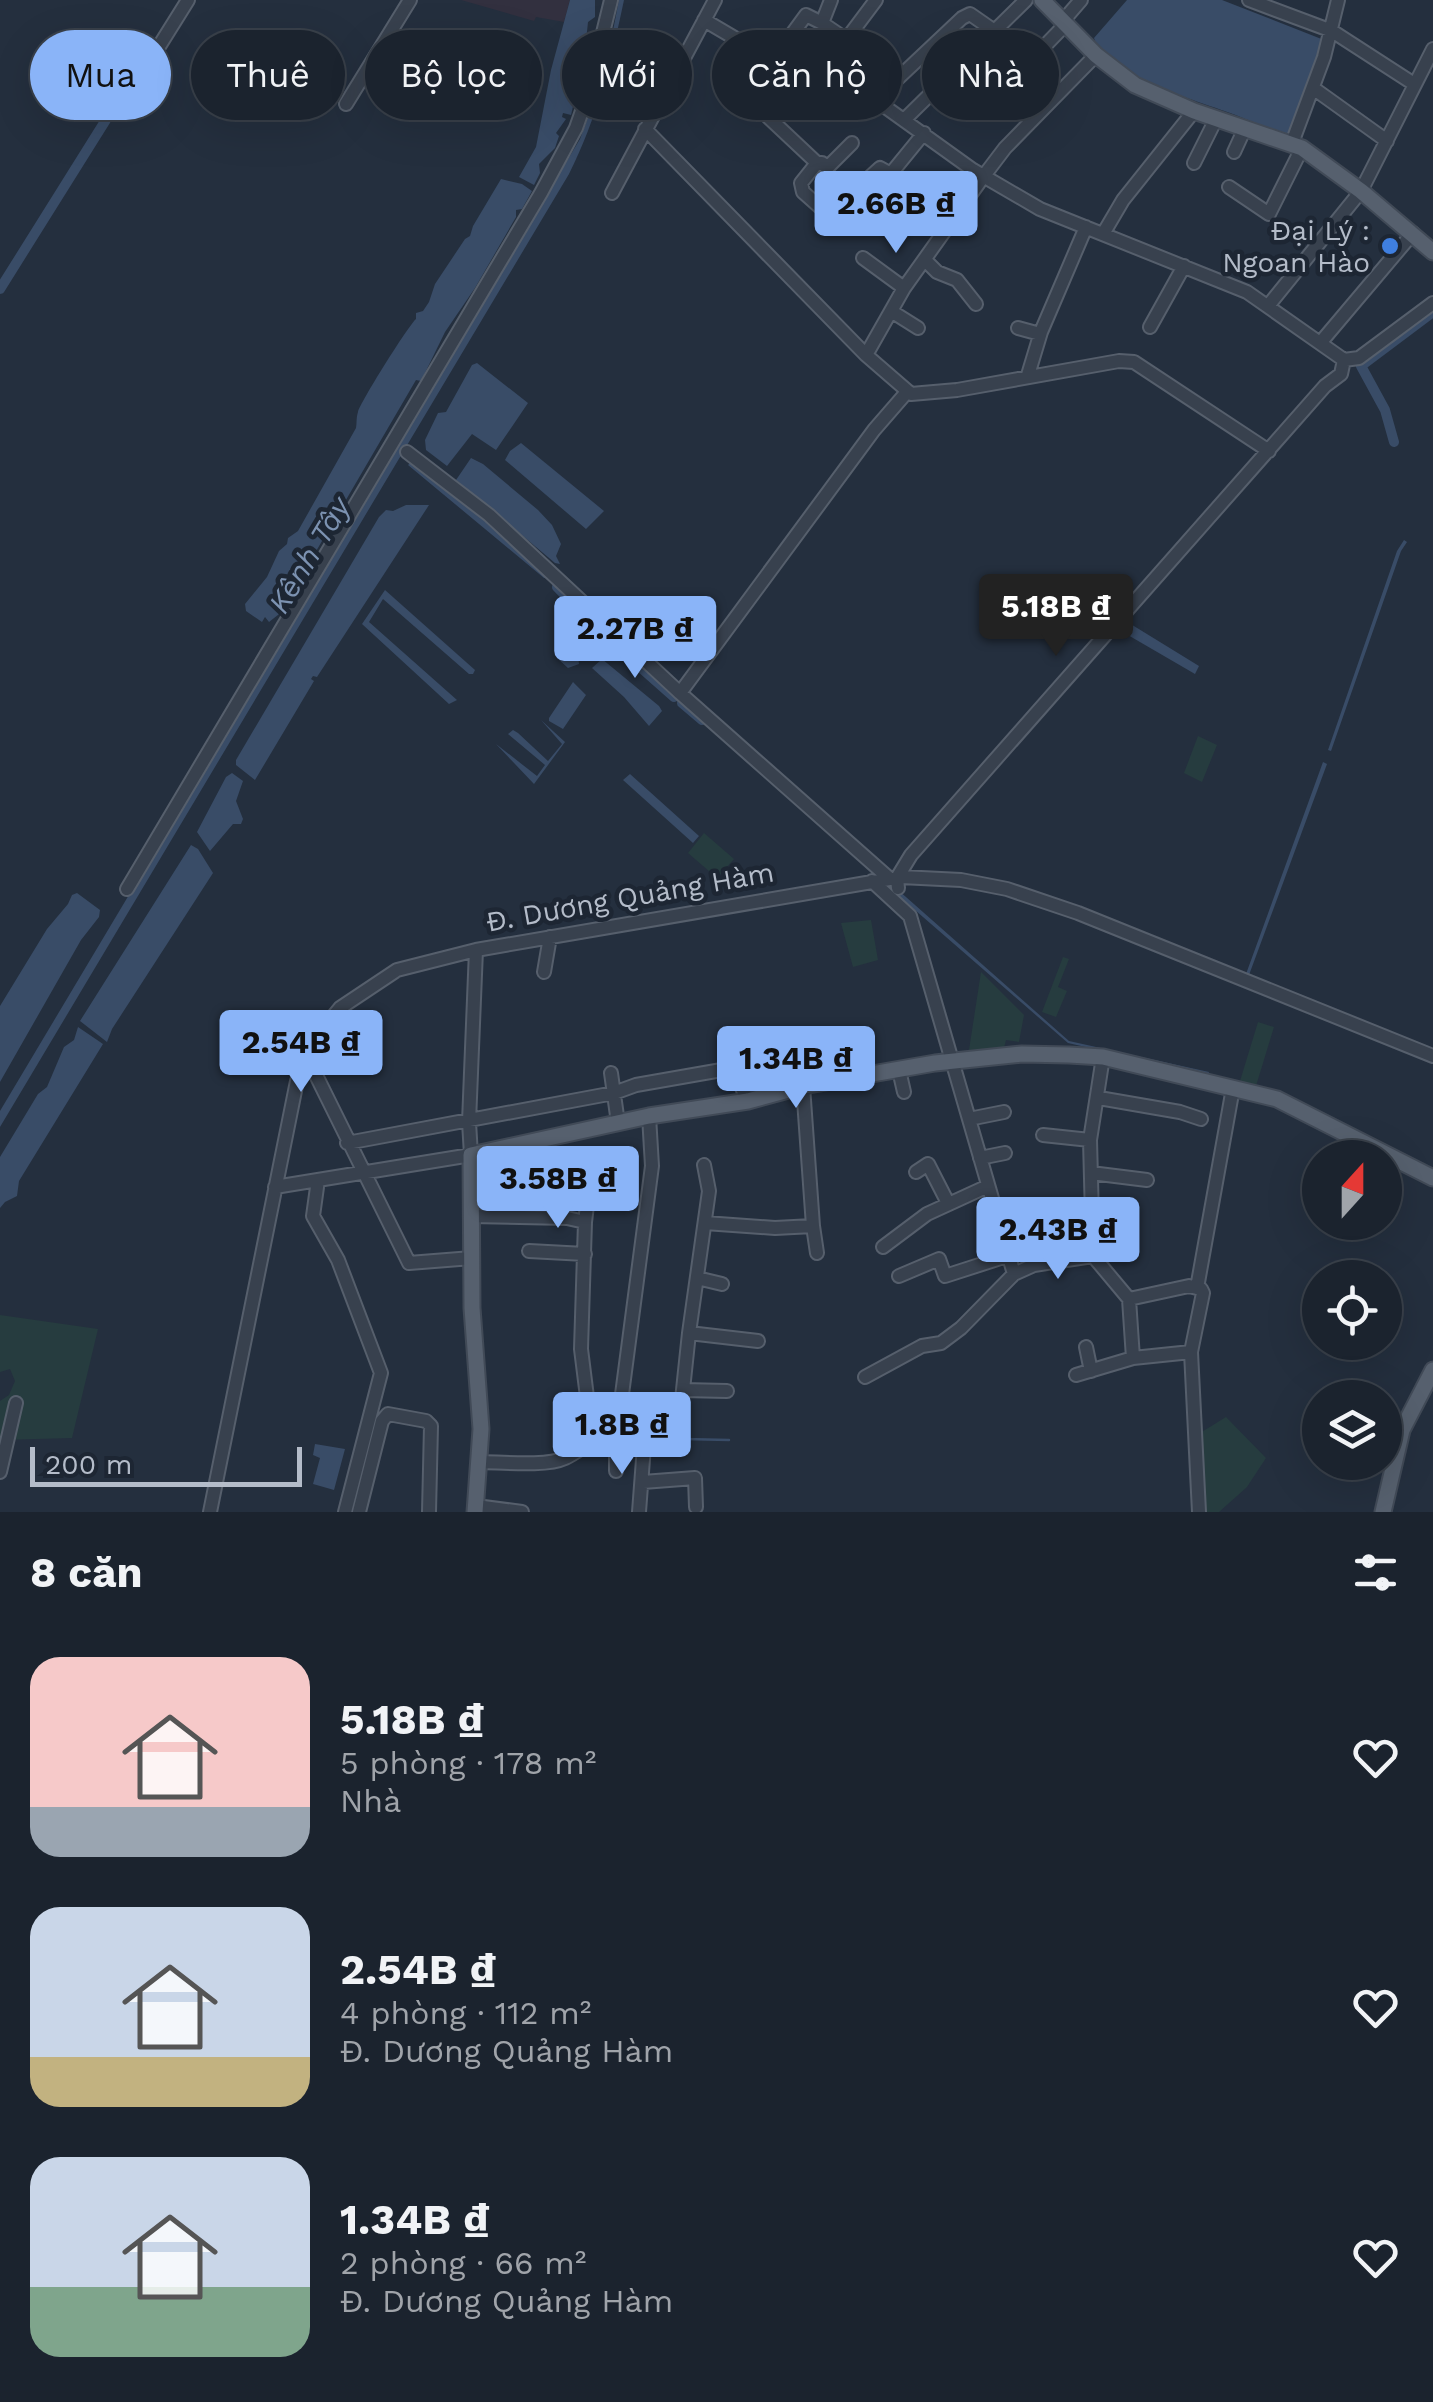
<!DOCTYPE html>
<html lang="vi">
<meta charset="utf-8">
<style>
body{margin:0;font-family:"Work Sans",sans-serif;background:#282f3a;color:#f1f3f6;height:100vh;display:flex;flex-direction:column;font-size:38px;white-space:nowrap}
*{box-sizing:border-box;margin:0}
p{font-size:32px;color:#a0a4aa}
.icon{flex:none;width:55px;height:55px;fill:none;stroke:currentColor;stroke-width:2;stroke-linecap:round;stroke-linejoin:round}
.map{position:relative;height:1512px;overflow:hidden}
.sheet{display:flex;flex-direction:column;background:#1b232e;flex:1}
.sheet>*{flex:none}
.top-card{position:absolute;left:30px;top:30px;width:1375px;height:90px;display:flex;gap:20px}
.needle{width:65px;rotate:21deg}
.fabs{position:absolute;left:1302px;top:1140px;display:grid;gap:20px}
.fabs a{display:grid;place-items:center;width:100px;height:100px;border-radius:50%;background:#1b232e;box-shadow:0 10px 40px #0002,0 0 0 2px #39404a;font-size:50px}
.scale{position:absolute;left:30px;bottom:25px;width:272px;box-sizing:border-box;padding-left:10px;border:5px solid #b4bcc9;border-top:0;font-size:28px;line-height:35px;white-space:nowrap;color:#b4bcc9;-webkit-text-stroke:8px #1d2633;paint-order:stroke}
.price{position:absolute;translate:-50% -85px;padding:0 22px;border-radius:10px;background:#8ab4f8;color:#111;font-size:32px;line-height:65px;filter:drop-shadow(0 2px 5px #0008)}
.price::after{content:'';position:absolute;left:50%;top:60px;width:30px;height:22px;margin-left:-15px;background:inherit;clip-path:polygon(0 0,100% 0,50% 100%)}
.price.on{background:#222;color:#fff}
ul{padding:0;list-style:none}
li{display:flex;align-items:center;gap:30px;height:250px;padding:0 30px}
li span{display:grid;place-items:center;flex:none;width:280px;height:200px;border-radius:30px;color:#555}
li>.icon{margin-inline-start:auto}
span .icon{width:120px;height:120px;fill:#fffc;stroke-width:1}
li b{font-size:42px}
h2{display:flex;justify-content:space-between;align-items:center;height:120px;padding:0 30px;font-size:42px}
.pill{padding:0 35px;border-radius:45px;background:#1b232e;box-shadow:0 10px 40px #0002,0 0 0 2px #39404a;font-size:35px;line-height:90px}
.pill.on{background:#8ab4f8;color:#111}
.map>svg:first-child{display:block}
.medical{fill:#32303f}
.green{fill:#263c3f}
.water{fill:#394c67}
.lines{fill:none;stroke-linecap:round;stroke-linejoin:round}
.stream{stroke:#394c67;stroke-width:2.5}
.canal{stroke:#394c67;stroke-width:10}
.minor-casing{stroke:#565f6c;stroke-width:16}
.major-casing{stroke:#414a57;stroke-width:19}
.minor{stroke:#38414e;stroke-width:12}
.major{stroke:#56606e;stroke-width:15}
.shop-dot{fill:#3f7fe0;stroke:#1d2633;stroke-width:4}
.labels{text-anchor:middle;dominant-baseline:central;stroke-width:9;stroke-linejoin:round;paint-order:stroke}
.poi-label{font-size:28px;fill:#b4bcc9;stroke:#1d2633;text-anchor:end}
.street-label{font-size:28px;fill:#b4bcc9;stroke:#1d2633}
.water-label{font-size:30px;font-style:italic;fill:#7c92b1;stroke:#1d2633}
</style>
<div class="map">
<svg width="1433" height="1512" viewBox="0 0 1433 1512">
<rect width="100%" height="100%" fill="#242f3e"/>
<!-- medical -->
<path class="medical" d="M461,0H570L564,22L536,17L534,21Z"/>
<!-- green -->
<path class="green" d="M1198,736L1217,745L1202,782L1184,773Z
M704,833L734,859L717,878L688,853Z
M871,920L878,960L853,967L841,923Z
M1063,957L1069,959L1058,987L1067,991L1056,1017L1042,1012Z
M981,972L1024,1015L1019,1042L1006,1040L1004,1048L969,1050Z
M1258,1022L1274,1027L1256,1086L1240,1081Z
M0,1315L98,1329L72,1438L0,1440V1401L9,1395L15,1381L10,1369L0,1372Z
M1226,1417L1266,1458L1247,1487L1219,1512H1203L1192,1438Z"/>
<!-- water -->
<path class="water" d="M570,0H595V17L588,22L584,60L571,115L563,113L562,117L566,119L556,133L559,136L555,148L539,164L540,173L534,185L519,177L536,147L551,70Z
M619,0H624C611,62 597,118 569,174L0,1127V1111L580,139L605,71Z
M1127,0H1222L1324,40L1290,142C1276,135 1262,126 1248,120C1210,103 1108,80 1094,38Z
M455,63L486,73L475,108L445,99Z
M501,179L522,184L532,191L522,209L516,210V217L475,288L445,332L424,375L421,381L416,380L308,565L301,567L303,574L283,611L269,622L265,617L262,622L246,611L245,604L267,577L279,551L287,544L288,538L298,531L356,428C357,423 356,418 358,412C360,403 408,326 416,319V313L423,311L429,302L435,284L465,239L470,236L473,226Z
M477,363L528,403L496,450L472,434L447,466L426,450L425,440L438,413L446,412L472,365Z
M521,443L604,511L586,529L505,460L510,451Z
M471,458L483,464L538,510L552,525L561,544L556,556L560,564L555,563L456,480Z
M411,462L486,520L550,577L544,578L408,465Z
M406,505H429L317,677L313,676L311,679L314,681L255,780L236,765V760L379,517L386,510L393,511Z
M1404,540L1407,542L1401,551L1331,751L1328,750L1397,551Z
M385,590L475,670L473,674H469L383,599L369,622L457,700L449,704L362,624Z
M1129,623L1199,666L1195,674L1121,631Z
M577,629L585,632L591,645L578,656L579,664L568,668L557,658Z
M602,659L659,706L662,711L649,726L624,697L592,668Z
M573,682L586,695L563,729L549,721V718Z
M541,720L565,742L534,784L496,744L537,776L545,765L508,734L513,730L518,733L548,761L562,744Z
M1323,762L1327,764L1249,975L1246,974Z
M232,773L243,781L236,801L243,819L241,824H233L210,851L197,832L226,777Z
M630,774L699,836L693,843L623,780Z
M191,845L198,849L213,873L112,1029L107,1042L80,1021Z
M889,882L1069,1041L1209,1072L1208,1075L1068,1043L885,884Z
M77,893L100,910L99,917L81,940L0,1082V1006L47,929L68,904L72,895Z
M78,1027L103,1044L19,1181L17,1196L5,1202L0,1208V1157L38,1094L47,1087L64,1047L74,1040Z
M315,1444L345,1449L334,1490L313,1484L320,1458L313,1455Z"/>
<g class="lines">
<!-- stream -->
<path class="stream" d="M684,1439L729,1440"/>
<!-- canal -->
<path class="canal" d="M0,289L129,83L140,73
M1394,442L1385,410L1361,366L1433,312
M557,587L598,629
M605,636L674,697
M682,703L702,720"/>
<!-- minor casing -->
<g class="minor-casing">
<path id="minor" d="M831,0L822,23L853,44L835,79
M1249,0L1332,31L1414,84
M704,20L755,50L870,96L973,170L1040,209L1247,292L1344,360L1359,358L1433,303
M1062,22L1081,0
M846,40L876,0
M776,56L806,15L822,23
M793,64L766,115L817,163L801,183L803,192L830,216
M143,72L188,0
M1313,88L1387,141
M1001,91L1065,25
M875,100L962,18L970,14L993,30
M346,104L410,0
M905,119L1026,0
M645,129L866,355L911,394L957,390L1119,361L1134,362L1269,451
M1292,143L1324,57L1338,0
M1234,152L1245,128
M817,163H822L827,168L852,143
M1194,163L1216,119
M1229,187L1269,214L1302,148
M612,193L715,0
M846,199L880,168L889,173L893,171L924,133
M1103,234L1123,200L1194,111
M863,258L904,288
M926,261L937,272L957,280L976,304
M1268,306L1361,191L1433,49
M891,311L918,328
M1150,327L1184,266
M1018,328L1040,334
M1321,342L1413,233
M866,355L904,288L983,177L1005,148L1096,55
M1028,375L1041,332L1086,227
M407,452L489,515L680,693L890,879
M680,693L874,430L907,392
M872,881L910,916L1014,1274
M898,888L897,878L911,855L1325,386L1341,374L1344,360
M127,889L541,193L576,128L588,94L611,0
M544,972L550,937
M307,1057L409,1263L472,1258
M899,1070L904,1092
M611,1073L618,1123
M1099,1098L1180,1112L1201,1119
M969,1119L1004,1112
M1043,1135L1090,1140
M347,1143L614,1093L636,1085L733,1068L748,1101
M980,1158L1005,1153
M916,1172L928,1164L948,1203
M1091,1173L1147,1180
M318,1180L313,1216L338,1260L381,1373L345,1512
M590,1181L585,1222L581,1349L593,1445
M275,1187L471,1155L469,1122L476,950
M471,1216L567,1218L585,1222
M705,1223L775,1228L813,1226L803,1086
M813,1226L817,1253
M883,1247L927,1214L988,1186
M529,1251L585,1254
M899,1276L939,1259L945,1276L1010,1255
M697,1278L722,1284
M1197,1288L1233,1088
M1129,1299L1189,1286L1201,1289L1203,1293L1191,1352L1199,1512
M689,1333L758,1341
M1086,1347L1091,1371
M1133,1358L1191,1352
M1076,1375L1133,1358L1129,1299L1093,1256L1090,1140L1103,1057
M865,1377L922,1346L941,1343L961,1328L1014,1274L1034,1265L1093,1256
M683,1390L727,1391
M478,1462C500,1462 546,1467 565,1458C575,1454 581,1446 593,1445C618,1443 658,1454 678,1437L689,1333L709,1191L704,1165
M616,1471V1440L652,1166L649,1116
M0,1472L16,1403
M643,1482L695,1478L696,1507
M476,1506L522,1512
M210,1512L297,1081L322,1030L340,1008L397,970L476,950L901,877L961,880L1007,889L1078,913L1433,1056
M359,1512L382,1421L388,1414L426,1421L431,1426L429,1512
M639,1512L644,1446"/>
</g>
<!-- major casing -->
<g class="major-casing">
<path id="major" d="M1042,0L1096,55L1135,85L1194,111L1302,148L1361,191L1433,252
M475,1512L481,1429L472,1308L471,1155L649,1116L748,1101L803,1086L935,1063L1022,1054L1069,1055L1103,1057L1277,1099L1433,1178
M1383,1512L1402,1430L1433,1370"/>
</g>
<!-- minor -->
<use href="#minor" class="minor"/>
<!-- major -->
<use href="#major" class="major"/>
</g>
<!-- markers -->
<circle class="shop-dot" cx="1390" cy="246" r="10"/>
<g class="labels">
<!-- poi labels -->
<g class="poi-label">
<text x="1370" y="230">Đại Lý :<tspan x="1370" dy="32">Ngoan Hào</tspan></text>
</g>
<!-- street labels -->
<g class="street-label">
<text transform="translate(630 897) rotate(-10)">Đ. Dương Quảng Hàm</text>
</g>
<!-- water labels -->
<g class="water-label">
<text transform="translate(309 555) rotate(-59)">Kênh Tây</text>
</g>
</g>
</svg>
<div class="fabs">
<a><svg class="needle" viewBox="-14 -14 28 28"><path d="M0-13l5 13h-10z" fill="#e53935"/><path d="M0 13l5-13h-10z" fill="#a0a4aa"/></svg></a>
<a><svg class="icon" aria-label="locate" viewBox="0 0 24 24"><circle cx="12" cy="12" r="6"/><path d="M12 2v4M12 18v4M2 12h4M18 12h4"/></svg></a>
<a><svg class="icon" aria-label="layers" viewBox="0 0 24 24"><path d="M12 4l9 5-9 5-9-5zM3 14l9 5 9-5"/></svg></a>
</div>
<div class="scale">200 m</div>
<b class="price" style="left:896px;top:256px">2.66B ₫</b>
<b class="price on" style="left:1056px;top:659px">5.18B ₫</b>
<b class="price" style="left:635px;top:681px">2.27B ₫</b>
<b class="price" style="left:301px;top:1095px">2.54B ₫</b>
<b class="price" style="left:796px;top:1111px">1.34B ₫</b>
<b class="price" style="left:558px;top:1231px">3.58B ₫</b>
<b class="price" style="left:1058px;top:1282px">2.43B ₫</b>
<b class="price" style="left:622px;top:1477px">1.8B ₫</b>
<div class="top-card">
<a class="pill on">Mua</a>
<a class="pill">Thuê</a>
<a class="pill">Bộ lọc</a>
<a class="pill">Mới</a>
<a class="pill">Căn hộ</a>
<a class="pill">Nhà</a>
</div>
</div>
<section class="sheet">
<h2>8 căn<svg class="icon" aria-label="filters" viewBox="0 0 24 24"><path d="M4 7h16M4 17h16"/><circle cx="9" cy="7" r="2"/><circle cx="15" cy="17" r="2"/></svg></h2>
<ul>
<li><span style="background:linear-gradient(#f6c9c9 75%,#9aa5b1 0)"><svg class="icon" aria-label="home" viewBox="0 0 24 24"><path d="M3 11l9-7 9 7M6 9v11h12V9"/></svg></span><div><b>5.18B ₫</b><p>5 phòng · 178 m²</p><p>Nhà</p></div><svg class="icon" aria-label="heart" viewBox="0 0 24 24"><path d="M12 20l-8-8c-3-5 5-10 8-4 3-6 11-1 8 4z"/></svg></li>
<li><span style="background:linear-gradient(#c9d6e8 75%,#c2b280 0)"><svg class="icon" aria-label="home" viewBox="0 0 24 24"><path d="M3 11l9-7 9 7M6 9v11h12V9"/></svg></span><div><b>2.54B ₫</b><p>4 phòng · 112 m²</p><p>Đ. Dương Quảng Hàm</p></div><svg class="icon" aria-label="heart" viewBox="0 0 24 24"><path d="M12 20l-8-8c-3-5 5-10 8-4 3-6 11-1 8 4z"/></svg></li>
<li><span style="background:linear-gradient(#c9d6e8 65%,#7fa58c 0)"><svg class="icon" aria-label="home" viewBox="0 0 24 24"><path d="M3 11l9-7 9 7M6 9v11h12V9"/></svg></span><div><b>1.34B ₫</b><p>2 phòng · 66 m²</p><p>Đ. Dương Quảng Hàm</p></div><svg class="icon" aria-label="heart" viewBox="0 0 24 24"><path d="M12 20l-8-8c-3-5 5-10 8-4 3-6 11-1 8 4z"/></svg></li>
</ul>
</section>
